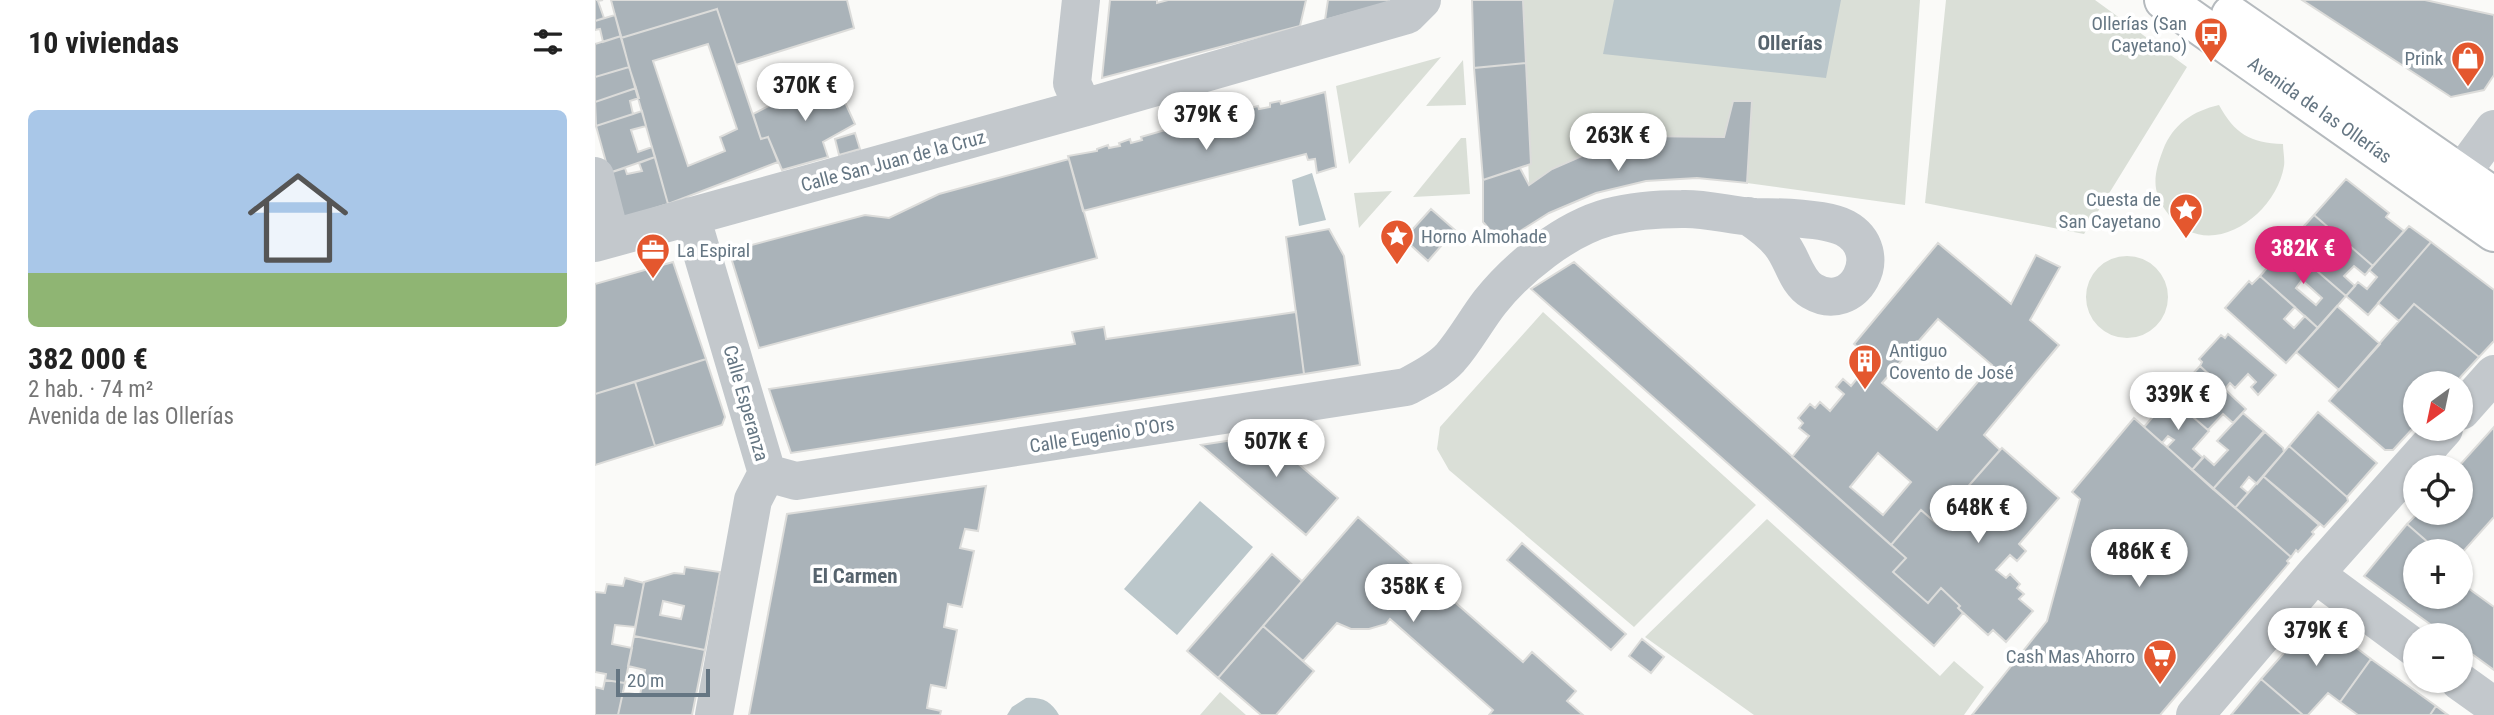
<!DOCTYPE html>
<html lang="es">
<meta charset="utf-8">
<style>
body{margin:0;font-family:"Roboto Condensed",sans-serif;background:#f2f2f2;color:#222;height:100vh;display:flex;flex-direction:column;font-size:26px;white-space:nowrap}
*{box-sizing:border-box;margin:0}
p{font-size:23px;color:#767676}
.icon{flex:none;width:38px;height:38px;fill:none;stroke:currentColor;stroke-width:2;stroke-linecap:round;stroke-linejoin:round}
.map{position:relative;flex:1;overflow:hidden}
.details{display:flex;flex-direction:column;background:#fff;width:595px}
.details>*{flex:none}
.needle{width:46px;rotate:213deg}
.buttons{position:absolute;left:1808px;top:371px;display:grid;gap:14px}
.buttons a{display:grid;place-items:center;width:70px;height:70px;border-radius:50%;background:#fff;box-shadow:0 2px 5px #0004;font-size:35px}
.scale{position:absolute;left:21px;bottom:18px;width:94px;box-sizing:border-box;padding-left:7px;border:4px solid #657683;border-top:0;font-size:19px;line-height:24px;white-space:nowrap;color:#657683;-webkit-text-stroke:5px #fff;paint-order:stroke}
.price{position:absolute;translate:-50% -60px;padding:0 16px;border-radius:24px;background:#fff;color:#222;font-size:23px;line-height:46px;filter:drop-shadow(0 2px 4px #0008)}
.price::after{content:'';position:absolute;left:50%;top:42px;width:21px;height:16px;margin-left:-10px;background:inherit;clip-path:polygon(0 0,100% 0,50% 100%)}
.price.on{background:#db2777;color:#fff}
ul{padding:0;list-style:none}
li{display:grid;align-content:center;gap:14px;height:371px;padding:0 28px}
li+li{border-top:2px solid #e0e0e0}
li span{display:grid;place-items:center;height:217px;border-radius:10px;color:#555}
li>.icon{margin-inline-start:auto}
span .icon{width:126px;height:126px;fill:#fffc;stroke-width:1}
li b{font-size:30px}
h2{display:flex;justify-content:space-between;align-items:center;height:84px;padding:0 28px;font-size:30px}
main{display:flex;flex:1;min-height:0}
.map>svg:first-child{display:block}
.green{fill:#dadfd7}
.water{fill:#bbc7cb}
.building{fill:#aab3b9;stroke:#dcdcda;stroke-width:2;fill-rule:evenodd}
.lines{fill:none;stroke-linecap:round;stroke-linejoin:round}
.major-casing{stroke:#b5babe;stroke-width:42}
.minor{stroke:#c3c8cc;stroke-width:38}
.major{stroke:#fff;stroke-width:38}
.labels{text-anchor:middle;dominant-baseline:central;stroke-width:7;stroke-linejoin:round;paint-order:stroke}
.poi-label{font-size:19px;fill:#657683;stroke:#fff;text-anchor:end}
.street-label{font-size:19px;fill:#657683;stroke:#fff}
.neighbourhood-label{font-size:21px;font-weight:bold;fill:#57646e;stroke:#fff}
</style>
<main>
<section class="details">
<h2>10 viviendas<svg class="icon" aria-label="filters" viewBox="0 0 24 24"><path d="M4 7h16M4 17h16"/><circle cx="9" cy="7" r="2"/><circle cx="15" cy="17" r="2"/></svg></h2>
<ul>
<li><span style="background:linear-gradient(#a9c7e8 75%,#8fb573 0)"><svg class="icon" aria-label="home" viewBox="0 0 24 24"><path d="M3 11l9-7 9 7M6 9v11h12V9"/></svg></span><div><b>382 000 €</b><p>2 hab. · 74 m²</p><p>Avenida de las Ollerías</p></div></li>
</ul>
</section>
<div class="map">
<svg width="1899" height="715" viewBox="0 0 1899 715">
<rect width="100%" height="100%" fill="#fafaf8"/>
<!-- green -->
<path class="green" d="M928,0H1325L1310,205L1152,183L1156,101L1138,102L1129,137L1041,136L996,152L957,169L934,185Z
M1351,0H1500L1592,67L1489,234L1330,203Z
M846,57L754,164L741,86Z
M868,60L871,105L831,106Z
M1624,105C1640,134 1655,143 1688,144C1688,151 1690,159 1689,166C1681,216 1613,264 1574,215C1556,192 1558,176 1568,150C1578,124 1598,111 1624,105Z
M866,138H871L875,194L818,197Z
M797,191L764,228L759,193Z
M1491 297a41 41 0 1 1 82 0a41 41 0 1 1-82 0Z
M948,312L1161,505L1039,627L854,470L842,449L845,427Z
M1172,519L1345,676L1359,661L1389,687L1369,715H1159L1050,637Z
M625,692L651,715H605Z"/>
<!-- water -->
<path class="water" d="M1019,0H1246L1231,78L1008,54Z
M717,173L731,220L704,226L697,180Z
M605,501L658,547L582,635L529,589Z
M431,698C447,697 456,701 464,715H412L417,707Z"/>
<!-- building -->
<path class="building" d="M0,0H8L3,1L9,18L0,21Z
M16,0H252L259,28L141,65L122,9L26,38Z
M515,0H562V3L573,0H711L705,26L507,78Z
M733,0H793L792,3L730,20Z
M877,0H928L931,63L879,68Z
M1707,0H1830L1899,15V75L1889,90L1856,97Z
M122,9L166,139L173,137L183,162L73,204L26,38ZM113,44L142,129L125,137L130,151L93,166L58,61Z
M20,15L26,36L8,42L5,29L0,30V21Z
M26,36L34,67L0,77V44Z
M931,63L936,164L888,180L879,68Z
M34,67L41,88L0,102V77Z
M237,74L260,124L228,142L233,157L187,170L173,137L166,139L158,114Z
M41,88L44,98L35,101L38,114L1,126L0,102Z
M730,92L741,167L722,173L720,159L713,160L711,154L488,211L473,156L502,151V149L513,145L514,148L519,147L525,146L524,143L535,139L536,143L547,140L546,137L577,128V132L599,123L600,126L611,123L610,120L620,117L621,121L633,118L632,114L663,106L664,109L675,107V103L685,101L686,104Z
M1138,101H1157L1152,183L1102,178L1051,181L1001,193L954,213L906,243L888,222V180L925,168L934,185L957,169L996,152L1041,136L1129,137Z
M47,111L51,126L36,130L43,152L57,147L60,157L14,173L1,126Z
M260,133L265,149L244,155L240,139Z
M60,157L73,204L26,219L14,173L30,168L32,174L47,171L44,163Z
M474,159L502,258L164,348L134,251L270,215L294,218L344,194Z
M1751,179L1794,213L1791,217L1809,231L1778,266L1719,215Z
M836,209L860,230L833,261L809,239Z
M1719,215L1778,266L1770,275L1759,266L1749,276L1760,286L1751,296L1692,245ZM1732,244L1743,253L1733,264L1721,256Z
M1814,226L1836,242L1773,315L1751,296L1763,282L1772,289L1782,277L1774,270Z
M734,229L749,256L765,365L709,374L691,237Z
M1836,242L1899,290V341L1884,357L1819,304L1804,321L1783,303Z
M1343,243L1416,304L1441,255L1465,267L1435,320L1464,345L1389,435L1405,450L1341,523L1326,510L1296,545L1197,457L1214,436L1204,428L1208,423L1203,418L1215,404L1220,408L1225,402L1235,411L1249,394L1241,387L1248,379L1256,386L1269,370L1272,373L1281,363L1259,344ZM1343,319L1397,365L1342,430L1287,383ZM1283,453L1316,482L1288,515L1255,487Z
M1692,245L1751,296L1723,328L1665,276ZM1707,280L1727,298L1721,305L1701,288Z
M78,262L111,359L0,394V284Z
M979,262L1311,558L1298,572L1333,603L1346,588L1365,606L1363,608L1368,613L1339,646L936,289Z
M1665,276L1700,307L1689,319L1699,328L1710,316L1723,328L1691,363L1630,308L1654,281L1657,284Z
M1819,304L1884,357L1860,383H1820V426L1798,450H1790L1734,401Z
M1742,306L1785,344L1744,390L1701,352Z
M701,312L709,374L196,453L174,389L480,344L477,332L509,327L511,339Z
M1633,334L1681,375L1663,395L1656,387L1661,382L1653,374L1640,388L1635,383L1630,389L1605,366L1607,362L1604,359L1626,335L1630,338Z
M111,359L130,417L127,425L60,446L40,382Z
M1605,366L1651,409L1638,423L1628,414L1613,430L1576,398Z
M40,382L60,446L0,465V394Z
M1575,397L1614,431L1598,449L1608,458L1597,470L1572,447L1579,440L1573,436L1567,443L1549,427Z
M1723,412L1782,463L1752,497L1694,446Z
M1648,413L1669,431L1618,489L1597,470L1609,456L1619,465L1633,450L1622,441Z
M1539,418L1696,557L1692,561L1694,563L1565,715H1377L1452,621L1485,499L1477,492Z
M1899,427V517L1866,554V551H1843L1812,524L1823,513H1866V467H1863Z
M1670,432L1688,448L1689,452L1662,484L1654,477L1646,487L1653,493L1640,508L1618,489Z
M670,435L743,498L711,535L606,445Z
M1694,446L1752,497L1753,501L1729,527L1668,476Z
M1407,448L1464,498L1424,544L1431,551L1422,561L1415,555L1401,570L1411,578L1415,574L1425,584L1422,588L1429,594L1424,599L1438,611L1411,642L1398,630L1393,635L1363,608L1365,606L1346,588L1333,603L1298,572L1311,558L1296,545L1326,510L1341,523Z
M1668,476L1724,525L1717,532L1719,534L1703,552L1701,550L1696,557L1640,508Z
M391,486L383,531L370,529L365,548L379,551L367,607L353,604L349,627L362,630L351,688L336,685L335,690L332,708L346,711L345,715H154L192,514Z
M763,517L928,662L937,652L981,691L972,701L988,715H894L898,710L795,619L791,624L774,629H756L742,623L708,661L668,626Z
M1812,524L1843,551H1820V597H1866V583L1899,607V670L1866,646V635H1850L1769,576Z
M927,543L1031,634L1016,650L912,560Z
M677,554L707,581L623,678L592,651Z
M90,567L125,572L110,650L39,636L49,582L79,573L89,574ZM68,601L89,606L86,619L65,615Z
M30,578L49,583L40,627L20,625L17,644L37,648L30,683L10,680L11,674L0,672V592L10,593L12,584L28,586Z
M1721,617L1776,659L1745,702L1733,693L1713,715H1708L1666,679Z
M668,626L719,671L681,715H666L623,678Z
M39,636L110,650L97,715H23L28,692L45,695L50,670L33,666Z
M1047,639L1069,657L1056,673L1034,656Z
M1776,659L1841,706L1835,715H1763L1745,702Z
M1666,679L1708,715H1636Z
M10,680L30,683L23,715H0V687L8,689Z
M1841,706L1853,715H1835Z"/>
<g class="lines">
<!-- major casing -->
<g class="major-casing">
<path id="major" d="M1569,0L1899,232
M1636,15L1899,197"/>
</g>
<!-- minor -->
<path class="minor" d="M488,108L812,15L827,0
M0,176L16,238
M1877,205L1866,174L1899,129
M96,216L172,473L158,500L119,715
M0,243L488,108L477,83L486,0
M1866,411L1899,374
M172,473L201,481L811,387C826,379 843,371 855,358C870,341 881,320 895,302C923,267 970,229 1014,217C1037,211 1064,209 1087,209C1112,208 1136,216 1161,217C1183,217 1231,218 1250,228C1294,252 1259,316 1217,291C1200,281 1198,258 1185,243C1176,232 1165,224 1153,216
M1720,574L1820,648
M1864,681L1899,706
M1600,715L1720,574L1849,429"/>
<!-- major -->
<use href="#major" class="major"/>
</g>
<!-- icons -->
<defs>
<g id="bus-pin" transform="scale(1.75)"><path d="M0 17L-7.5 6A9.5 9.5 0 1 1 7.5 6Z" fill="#e4572e" stroke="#fff"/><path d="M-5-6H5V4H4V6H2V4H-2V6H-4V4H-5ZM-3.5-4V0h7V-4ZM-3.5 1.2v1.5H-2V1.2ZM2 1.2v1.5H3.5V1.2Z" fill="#fff"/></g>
<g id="shop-pin" transform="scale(1.75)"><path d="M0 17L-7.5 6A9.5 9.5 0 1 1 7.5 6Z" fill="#e4572e" stroke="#fff"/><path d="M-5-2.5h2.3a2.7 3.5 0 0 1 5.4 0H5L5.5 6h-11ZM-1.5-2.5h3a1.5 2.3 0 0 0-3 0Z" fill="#fff"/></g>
<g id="sight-pin" transform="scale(1.75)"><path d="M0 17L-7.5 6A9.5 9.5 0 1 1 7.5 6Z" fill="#e4572e" stroke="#fff"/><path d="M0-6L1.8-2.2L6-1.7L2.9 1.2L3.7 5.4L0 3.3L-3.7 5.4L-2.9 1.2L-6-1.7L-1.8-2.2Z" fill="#fff"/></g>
<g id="office-pin" transform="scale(1.75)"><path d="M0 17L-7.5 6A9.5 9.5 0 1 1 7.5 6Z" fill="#e4572e" stroke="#fff"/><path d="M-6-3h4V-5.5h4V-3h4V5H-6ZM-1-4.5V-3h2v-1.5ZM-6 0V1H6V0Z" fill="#fff"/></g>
<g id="building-pin" transform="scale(1.75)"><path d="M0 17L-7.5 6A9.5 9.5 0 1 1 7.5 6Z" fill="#e4572e" stroke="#fff"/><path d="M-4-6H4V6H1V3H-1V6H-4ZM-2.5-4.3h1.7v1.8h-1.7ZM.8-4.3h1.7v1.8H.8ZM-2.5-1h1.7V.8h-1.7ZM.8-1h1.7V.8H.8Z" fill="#fff"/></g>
<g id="supermarket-pin" transform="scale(1.75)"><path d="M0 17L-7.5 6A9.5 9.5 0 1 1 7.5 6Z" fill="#e4572e" stroke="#fff"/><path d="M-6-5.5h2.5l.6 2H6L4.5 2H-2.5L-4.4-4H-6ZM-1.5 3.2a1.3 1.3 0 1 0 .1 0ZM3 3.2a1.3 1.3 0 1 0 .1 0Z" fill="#fff"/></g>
</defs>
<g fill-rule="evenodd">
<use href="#bus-pin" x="1616" y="34"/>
<use href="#shop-pin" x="1873" y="58"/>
<use href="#sight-pin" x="1591" y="210"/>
<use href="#sight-pin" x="802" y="236"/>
<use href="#office-pin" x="58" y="250"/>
<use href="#building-pin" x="1270" y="361"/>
<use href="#supermarket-pin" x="1565" y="656"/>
</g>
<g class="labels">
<!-- poi labels -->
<g class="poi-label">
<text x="1592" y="23">Ollerías (San<tspan x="1592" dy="22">Cayetano)</tspan></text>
<text x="1848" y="58">Prink</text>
<text x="1566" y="199">Cuesta de<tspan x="1566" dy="22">San Cayetano</tspan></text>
<text x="826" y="236" text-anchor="start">Horno Almohade</text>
<text x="82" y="250" text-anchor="start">La Espiral</text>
<text x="1294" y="350" text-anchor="start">Antiguo<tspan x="1294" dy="22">Covento de José</tspan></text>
<text x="1540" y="656">Cash Mas Ahorro</text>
</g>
<!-- street labels -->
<g class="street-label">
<text transform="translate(1725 110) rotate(35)">Avenida de las Ollerías</text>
<text transform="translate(298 161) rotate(-15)">Calle San Juan de la Cruz</text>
<text transform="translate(151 403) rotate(74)">Calle Esperanza</text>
<text transform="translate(507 435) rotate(-9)">Calle Eugenio D'Ors</text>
</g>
<!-- neighbourhood labels -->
<g class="neighbourhood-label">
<text x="1195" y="43">Ollerías</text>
<text x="260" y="576">El Carmen</text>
</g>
</g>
</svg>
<div class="buttons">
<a><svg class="needle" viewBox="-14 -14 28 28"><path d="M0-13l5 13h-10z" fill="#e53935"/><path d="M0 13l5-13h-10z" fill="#767676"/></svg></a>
<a><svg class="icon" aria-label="locate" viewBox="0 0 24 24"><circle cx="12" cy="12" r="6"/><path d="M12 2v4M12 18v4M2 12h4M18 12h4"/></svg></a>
<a>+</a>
<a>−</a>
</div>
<div class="scale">20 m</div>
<b class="price" style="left:210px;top:123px">370K €</b>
<b class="price" style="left:611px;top:152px">379K €</b>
<b class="price" style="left:1023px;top:173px">263K €</b>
<b class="price on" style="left:1708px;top:286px">382K €</b>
<b class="price" style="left:1583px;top:432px">339K €</b>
<b class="price" style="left:681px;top:479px">507K €</b>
<b class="price" style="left:1383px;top:545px">648K €</b>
<b class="price" style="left:1544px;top:589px">486K €</b>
<b class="price" style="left:818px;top:624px">358K €</b>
<b class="price" style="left:1721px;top:668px">379K €</b>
</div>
</main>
